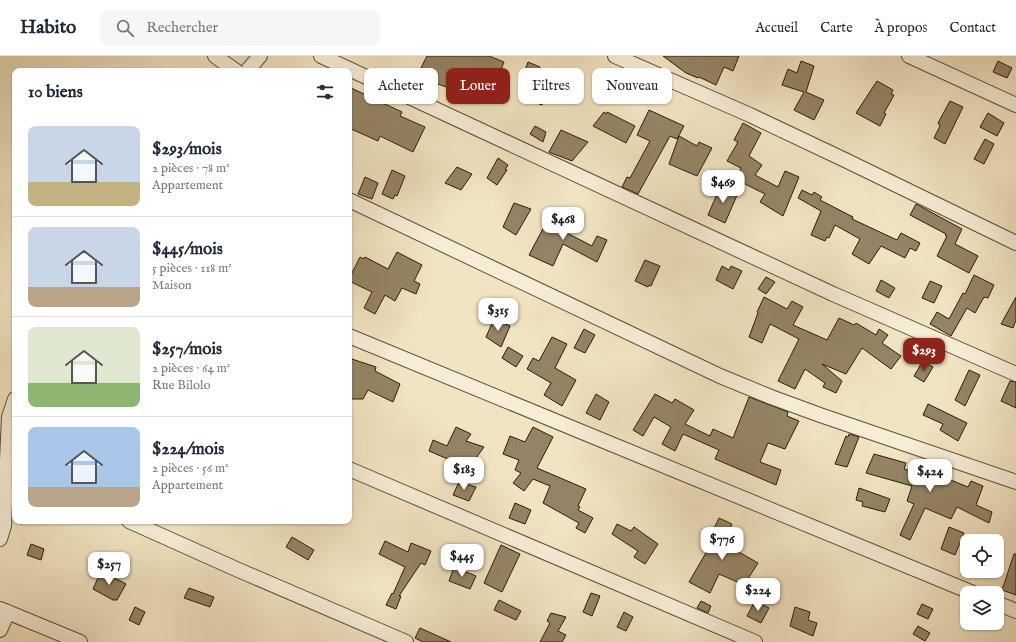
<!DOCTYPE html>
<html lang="fr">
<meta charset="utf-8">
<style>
body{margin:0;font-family:"IM FELL English",serif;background:#f6f6f7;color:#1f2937;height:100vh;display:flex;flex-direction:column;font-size:15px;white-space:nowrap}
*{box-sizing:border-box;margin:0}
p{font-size:13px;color:#747a83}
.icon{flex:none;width:22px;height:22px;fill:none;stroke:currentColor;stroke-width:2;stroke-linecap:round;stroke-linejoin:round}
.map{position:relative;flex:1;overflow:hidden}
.side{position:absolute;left:12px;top:12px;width:340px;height:456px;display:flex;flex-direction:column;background:#fff;border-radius:8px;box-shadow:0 1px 3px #0004}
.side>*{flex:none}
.guide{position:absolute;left:364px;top:12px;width:380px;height:36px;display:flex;gap:8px}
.fabs{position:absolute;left:960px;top:478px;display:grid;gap:8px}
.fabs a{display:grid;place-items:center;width:44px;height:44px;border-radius:8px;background:#fff;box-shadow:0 1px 3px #0004;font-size:20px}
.price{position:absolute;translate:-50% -34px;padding:0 9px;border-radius:8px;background:#fff;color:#222;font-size:13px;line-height:26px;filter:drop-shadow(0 1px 2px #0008)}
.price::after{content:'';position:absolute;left:50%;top:24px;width:12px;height:9px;margin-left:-6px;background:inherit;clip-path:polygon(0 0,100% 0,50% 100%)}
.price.current{background:#8f2418;color:#fff}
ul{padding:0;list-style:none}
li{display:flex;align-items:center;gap:12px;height:100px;padding:0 16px}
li+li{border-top:1px solid #e0e1e3}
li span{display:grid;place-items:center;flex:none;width:112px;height:80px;border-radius:8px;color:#555}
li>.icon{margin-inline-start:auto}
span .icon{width:48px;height:48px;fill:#fffc;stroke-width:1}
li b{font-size:17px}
h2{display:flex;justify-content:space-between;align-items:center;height:48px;padding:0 16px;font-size:17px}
.pill{padding:0 14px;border-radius:8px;background:#fff;box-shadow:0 1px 3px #0004;font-size:14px;line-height:36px}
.pill.current{background:#8f2418;color:#fff}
header{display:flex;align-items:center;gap:24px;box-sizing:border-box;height:56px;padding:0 20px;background:#fff;border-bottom:1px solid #e0e1e3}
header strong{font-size:19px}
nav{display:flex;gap:22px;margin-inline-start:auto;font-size:14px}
.search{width:280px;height:36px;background:#f6f6f7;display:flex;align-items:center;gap:10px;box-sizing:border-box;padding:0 14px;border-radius:8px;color:#747a83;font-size:15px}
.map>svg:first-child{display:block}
.building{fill:#948465;stroke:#301b00}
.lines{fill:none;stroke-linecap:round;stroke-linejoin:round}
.minor-casing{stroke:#604d30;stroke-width:16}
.minor{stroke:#f6edd7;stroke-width:14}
</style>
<header>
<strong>Habito</strong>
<div class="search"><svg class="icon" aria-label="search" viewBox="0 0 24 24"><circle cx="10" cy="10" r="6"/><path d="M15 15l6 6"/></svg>Rechercher</div>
<nav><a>Accueil</a><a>Carte</a><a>À propos</a><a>Contact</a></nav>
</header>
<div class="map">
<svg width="1016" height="586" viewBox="0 0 1016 586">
<rect width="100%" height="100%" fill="#f1e4c2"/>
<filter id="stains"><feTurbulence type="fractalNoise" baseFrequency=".005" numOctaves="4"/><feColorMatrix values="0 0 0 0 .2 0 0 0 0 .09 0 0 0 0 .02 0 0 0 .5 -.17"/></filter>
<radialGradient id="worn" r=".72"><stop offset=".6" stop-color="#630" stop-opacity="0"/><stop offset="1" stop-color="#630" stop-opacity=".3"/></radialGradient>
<!-- building -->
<path class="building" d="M427,0H489L504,6L494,32L481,27L473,47L453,39L455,34L426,24L422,30L414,26Z
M663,0H739L733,15L724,11L716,29L699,21L698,22L686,17Z
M801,5L814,10L806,36L824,44L814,64L794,54L804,36L782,29L788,13L797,17Z
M998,5L1012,12L1007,22L993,16Z
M528,6L540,11L536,19L552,24L542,49L521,41L528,22L523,20Z
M877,25L893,34L891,38L894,39L884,57L886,58L880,70L856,57Z
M349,31L402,56L400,60L425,71L413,96L380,80L378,85L349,72Z
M950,45L963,51L945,88L934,82L940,70L938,67Z
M649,54L684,70L677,83L670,80L638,138L622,131L627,121L630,122L650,85L637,79Z
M604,56L606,58L607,56L635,70L626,87L593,70Z
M988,57L1004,67L997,80L980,71Z
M743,67L761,77L749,100L762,109L755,119L778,131L785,115L799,121L783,160L760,146L765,138L735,123L741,112L727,105L738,86L734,84Z
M535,70L546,76L543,86L530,78Z
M561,74L588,86L572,105L549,96Z
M679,80L697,90L699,86L712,92L697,120L669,108Z
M985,83L994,88L984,108L974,103Z
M498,102L508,109L505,114H507L497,129L487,122Z
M457,111L472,118L461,134L445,127Z
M392,114L405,120L397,140L395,139L393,143L382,138Z
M365,121L378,127L372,143L358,138Z
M721,129L738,137L725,167L708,159Z
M802,134L812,139L814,136L822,141L820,144L853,161L852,163L897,184L901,177L920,187L916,195L910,192L905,202L881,190L869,208L852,198L860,183L835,169L829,182L827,181L825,185L811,179L821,155L798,142Z
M514,147L531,153L516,179L503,171Z
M916,148L962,173L955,188L978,200L969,217L937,200L947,180L945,179L946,178L910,159Z
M554,152L572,162L565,176L592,190L597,180L607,184L597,206L563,188L553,210L529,199Z
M397,196L422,209L414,225L420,228L416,238L402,232L395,245L385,239L375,258L364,252L372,236L349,225V223L360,201L364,203L365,201L388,213Z
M645,204L660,210L651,230L649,229L648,231L635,225Z
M722,210L729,214L731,210L742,215L733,233L716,224Z
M974,219L994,229L988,242L984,241L975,257L967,252L951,280L930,268L937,256L949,263L963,237L965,238Z
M766,221L775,226L766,238L758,233Z
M881,224L895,232L889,242L876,235Z
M930,225L942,230L934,247L922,242Z
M764,241L787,253L792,245L803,251L793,269L827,284L839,262L854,269L856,267L876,279L879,273L888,279L882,287L901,300L891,313L862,292L846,318L822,308L842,325L836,337L823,331L825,327L805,313L795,333L778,325L799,283L770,268L762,287L749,281L758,257L757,256Z
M1016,241V264L1013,272L1001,268Z
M494,263L510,270L501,291L486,281Z
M584,273L595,279L585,297L574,292Z
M552,281L567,288L555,312L576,324L562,350L544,339L551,327L527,313L533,302L539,305Z
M508,291L523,300L516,311L502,302Z
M349,302L376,311L375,315L400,328L393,346L368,334L363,343H349Z
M923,305L933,311L924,326L914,320Z
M969,314L980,319L965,350L955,344Z
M1010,325L1016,326V352L1001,345Z
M596,338L609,346L600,364L586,357Z
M655,338L672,347L675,343L694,354L685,368L710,380L713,373L733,382L749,341L788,356L787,360L799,365L785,393L768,387L760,406L781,414L776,429L715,403L719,394L683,378L675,395L662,388L671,371L654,361L643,380L633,374Z
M928,348L967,367L958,385L940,374L943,368L923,359Z
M456,371L471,378L466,385L484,391L469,412L429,395L433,384L447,390Z
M533,371L553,381L537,412L586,433L578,450L580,451L578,454L593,462L585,477L576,472L579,467L543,447L550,430L533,423L524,435L513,427L521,417L515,414L519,404L503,398L510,380L525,386Z
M849,378L859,381L847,411L835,408L846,380L848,381Z
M874,398L906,407L904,413L940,424L941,420L968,431L971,425L983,430L976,449L992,456L989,467L957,451L951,463L925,452L910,484L900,479L914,448L907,445L912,430L866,417Z
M459,426L476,431L469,445L453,439Z
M859,432L890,443L885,456L862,450L863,446L856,444Z
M515,447L531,454L525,468L509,462Z
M719,462L732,468L723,487L758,507L744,529L719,518L710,537L689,526L707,495L704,493Z
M617,468L631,475L634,471L658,488L645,508L634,501L638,495L612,478Z
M949,471L964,477L955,499L941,493Z
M292,481L314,494L308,504L286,491Z
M385,485L408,496L411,487L431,495L425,509L421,507L399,540H401L396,553L386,549L392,537L393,538L405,511L379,498Z
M31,488L44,493L41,504L27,499Z
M501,489L520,498L502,536L484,527Z
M1014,498H1016V539L1002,534Z
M454,511L476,520L470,533L449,525Z
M101,515L126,528L117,544H113L93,533Z
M189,532L214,541L210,551L184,542Z
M591,537L600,540L592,560L583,556Z
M499,544L521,555L516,564L494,554Z
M701,545L711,550L708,557L697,552Z
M755,545L769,552L761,567L747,560Z
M922,548L933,553L928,563L917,558Z
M135,551L145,556L139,569L129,564Z
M795,551L810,556L808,564L817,567L813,580L790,570Z
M624,556L633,561L626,575L617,571Z
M551,557L566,561L558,575L566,579L562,586H540L550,567L547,565Z
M918,570L930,577L925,585L913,578Z
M420,572L451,586H423L415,582Z"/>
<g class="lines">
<!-- minor casing -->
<g class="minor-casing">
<path id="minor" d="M215,0L236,15
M321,0L833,238L1016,318
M615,0L750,59L845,104L1016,187
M909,0L1016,49
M247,15L260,0
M349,144L720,320L771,341L820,359L1016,426
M349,280L973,537
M349,413L755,586
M129,465L236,513L406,586
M0,483L4,470L9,361L15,343
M997,547L1016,555
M0,553L80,586
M0,574L8,556"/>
</g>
<!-- minor -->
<use href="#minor" class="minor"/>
</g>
<rect width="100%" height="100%" filter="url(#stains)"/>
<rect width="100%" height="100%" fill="url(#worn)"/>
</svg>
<div class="fabs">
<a><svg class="icon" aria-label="locate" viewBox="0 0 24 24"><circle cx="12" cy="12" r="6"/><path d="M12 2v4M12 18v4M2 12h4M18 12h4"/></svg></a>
<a><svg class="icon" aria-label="layers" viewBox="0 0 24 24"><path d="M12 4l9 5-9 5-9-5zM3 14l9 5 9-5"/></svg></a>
</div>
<b class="price" style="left:723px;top:148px">$469</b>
<b class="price" style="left:563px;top:185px">$468</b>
<b class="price" style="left:498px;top:276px">$315</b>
<b class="price current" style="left:924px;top:316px">$293</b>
<b class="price" style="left:464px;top:435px">$183</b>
<b class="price" style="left:930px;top:437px">$424</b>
<b class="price" style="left:722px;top:505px">$776</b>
<b class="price" style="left:462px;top:522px">$445</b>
<b class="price" style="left:109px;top:530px">$257</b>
<b class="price" style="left:758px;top:556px">$224</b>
<div class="guide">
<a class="pill">Acheter</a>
<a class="pill current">Louer</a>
<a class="pill">Filtres</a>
<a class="pill">Nouveau</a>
</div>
<section class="side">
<h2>10 biens<svg class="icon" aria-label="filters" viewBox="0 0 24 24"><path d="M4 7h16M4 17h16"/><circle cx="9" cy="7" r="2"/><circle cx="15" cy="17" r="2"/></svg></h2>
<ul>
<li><span style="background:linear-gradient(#c9d6e8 70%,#c2b280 0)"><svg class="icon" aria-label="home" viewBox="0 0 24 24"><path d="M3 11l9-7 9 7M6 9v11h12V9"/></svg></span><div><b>$293/mois</b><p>2 pièces · 78 m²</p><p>Appartement</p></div></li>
<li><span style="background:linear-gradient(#c9d6e8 75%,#b9a48a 0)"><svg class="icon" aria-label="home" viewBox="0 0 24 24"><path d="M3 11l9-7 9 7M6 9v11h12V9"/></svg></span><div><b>$445/mois</b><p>5 pièces · 118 m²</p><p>Maison</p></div></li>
<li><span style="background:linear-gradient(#dfe7d0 70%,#8fb573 0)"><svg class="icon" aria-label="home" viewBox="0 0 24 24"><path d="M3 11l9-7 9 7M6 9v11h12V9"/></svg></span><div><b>$257/mois</b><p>2 pièces · 64 m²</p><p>Rue Bilolo</p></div></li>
<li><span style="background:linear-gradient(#a9c7e8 75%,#b9a48a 0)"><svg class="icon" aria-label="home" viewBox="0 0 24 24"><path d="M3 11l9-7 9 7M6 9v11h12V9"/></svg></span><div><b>$224/mois</b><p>2 pièces · 56 m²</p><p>Appartement</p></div></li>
</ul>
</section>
</div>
